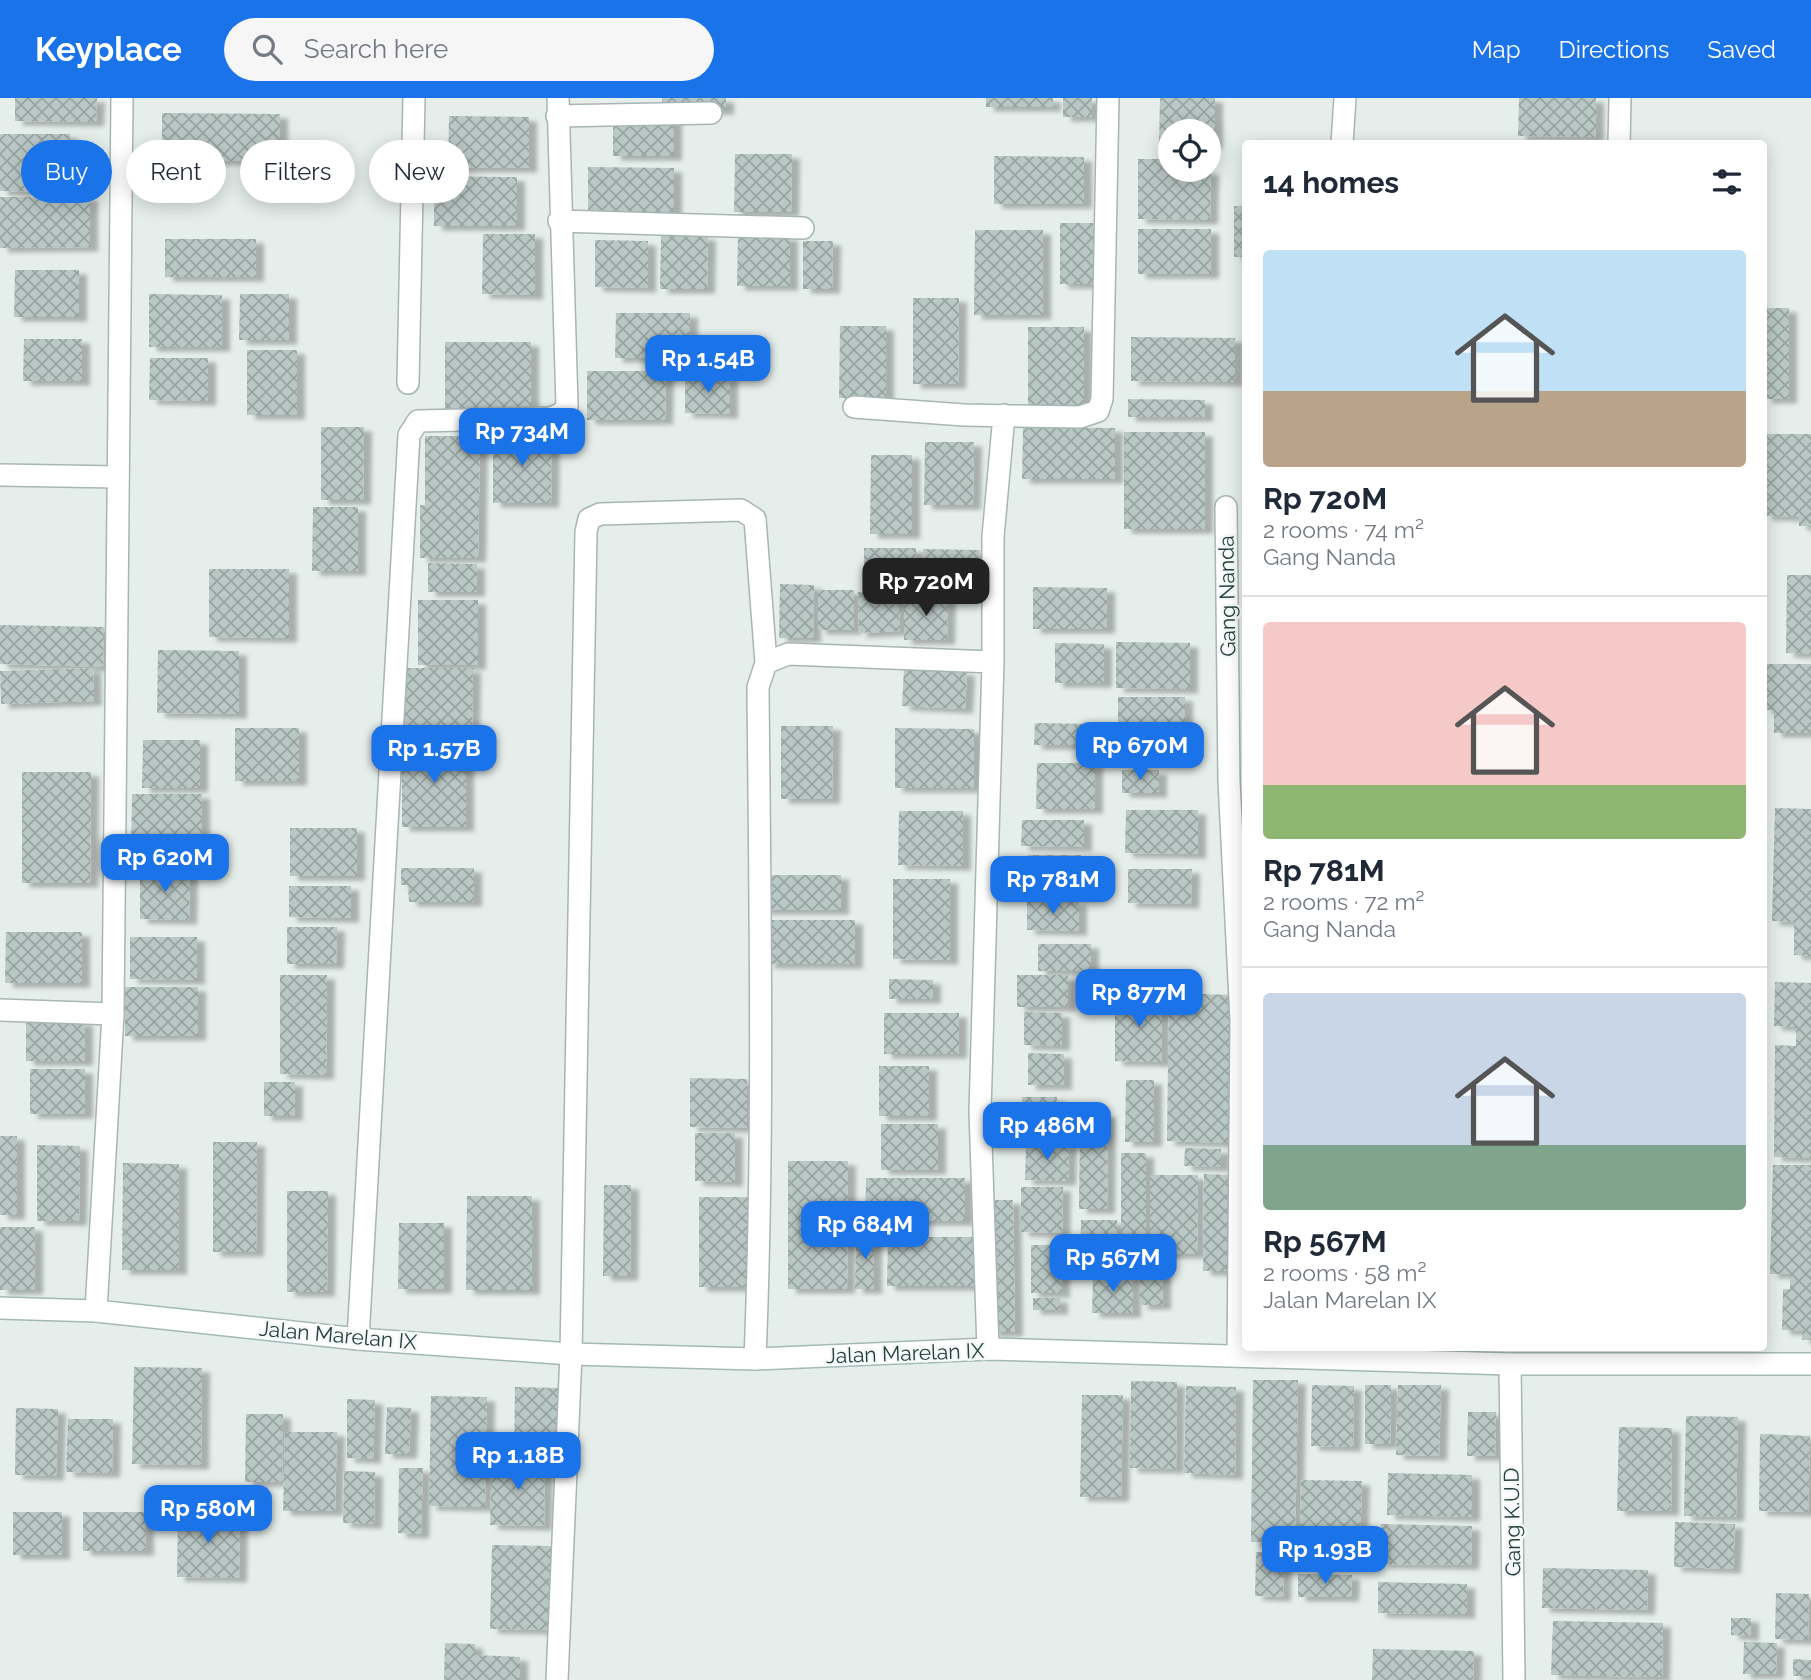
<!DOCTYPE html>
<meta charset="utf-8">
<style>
body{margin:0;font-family:Raleway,sans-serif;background:#f6f6f7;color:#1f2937;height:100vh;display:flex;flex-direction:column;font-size:26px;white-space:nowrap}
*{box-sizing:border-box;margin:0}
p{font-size:23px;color:#747a83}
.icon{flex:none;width:38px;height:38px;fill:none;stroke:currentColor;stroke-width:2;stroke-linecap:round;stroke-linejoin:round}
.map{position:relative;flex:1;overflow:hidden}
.drawer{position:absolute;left:1242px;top:42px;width:525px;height:1211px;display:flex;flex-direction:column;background:#fff;border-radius:7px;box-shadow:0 4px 18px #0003}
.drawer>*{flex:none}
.top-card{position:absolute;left:21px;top:42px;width:665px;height:63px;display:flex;gap:14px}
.fabs{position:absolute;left:1158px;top:21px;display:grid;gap:14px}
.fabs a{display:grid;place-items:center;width:63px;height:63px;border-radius:50%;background:#fff;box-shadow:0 4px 18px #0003;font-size:35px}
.price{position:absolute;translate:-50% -60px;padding:0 16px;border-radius:14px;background:#1a73e8;color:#fff;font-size:23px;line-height:46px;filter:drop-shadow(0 2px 4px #0008)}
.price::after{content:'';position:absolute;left:50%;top:42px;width:21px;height:16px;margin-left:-10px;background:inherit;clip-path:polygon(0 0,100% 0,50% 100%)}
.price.current{background:#222;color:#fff}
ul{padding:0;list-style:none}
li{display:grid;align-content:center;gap:14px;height:371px;padding:0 21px}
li+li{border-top:2px solid #e0e1e3}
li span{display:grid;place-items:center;height:217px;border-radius:7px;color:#555}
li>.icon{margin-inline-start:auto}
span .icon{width:126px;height:126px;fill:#fffc;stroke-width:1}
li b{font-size:30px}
h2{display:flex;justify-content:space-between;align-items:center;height:84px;padding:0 21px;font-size:30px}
.tag{padding:0 24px;border-radius:32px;background:#fff;box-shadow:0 4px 18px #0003;font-size:24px;line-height:63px}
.tag.current{background:#1a73e8;color:#fff}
header{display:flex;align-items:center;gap:42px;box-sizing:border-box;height:98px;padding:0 35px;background:#1a73e8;color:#fff}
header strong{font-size:33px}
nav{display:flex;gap:38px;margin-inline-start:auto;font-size:24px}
.search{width:490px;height:63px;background:#f6f6f7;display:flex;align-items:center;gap:18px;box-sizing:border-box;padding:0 24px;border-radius:38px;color:#747a83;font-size:26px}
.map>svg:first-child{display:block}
.building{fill:url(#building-cross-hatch);filter:url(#shadow)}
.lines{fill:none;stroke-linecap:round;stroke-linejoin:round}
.service-casing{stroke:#a7b6b4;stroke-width:24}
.minor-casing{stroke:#a7b6b4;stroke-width:24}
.secondary-casing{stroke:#a3b9b6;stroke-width:24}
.service{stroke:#fff;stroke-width:21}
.minor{stroke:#fff;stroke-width:21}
.secondary{stroke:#fff;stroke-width:21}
.labels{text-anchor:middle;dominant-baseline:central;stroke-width:5;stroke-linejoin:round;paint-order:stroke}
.street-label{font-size:21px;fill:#243f3e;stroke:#f5faf9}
</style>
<header>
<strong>Keyplace</strong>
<div class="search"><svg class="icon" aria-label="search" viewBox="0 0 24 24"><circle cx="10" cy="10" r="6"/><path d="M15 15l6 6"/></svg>Search here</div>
<nav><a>Map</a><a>Directions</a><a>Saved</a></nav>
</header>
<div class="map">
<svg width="1811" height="1582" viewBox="0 0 1811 1582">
<defs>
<pattern id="building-cross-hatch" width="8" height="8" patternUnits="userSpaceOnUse" patternTransform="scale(1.75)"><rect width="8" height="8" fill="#bac8c5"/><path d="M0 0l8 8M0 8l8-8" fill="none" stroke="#97a4a1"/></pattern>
<filter id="shadow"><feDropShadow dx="8" dy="4.5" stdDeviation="2" flood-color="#0004"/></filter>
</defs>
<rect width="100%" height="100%" fill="#e5eeeb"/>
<!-- building -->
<path class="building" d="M15,0H97L96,24L15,23Z
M662,0H726V12H662Z
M986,0H1053V9H986Z
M1063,0H1092V19H1063Z
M1160,0H1215V46H1209V33H1171V46H1159Z
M1519,0H1596V39L1518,38Z
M162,15L280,16V63H162Z
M449,18L529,19V70H448Z
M613,19H674V58H613Z
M0,36H70V94L0,93Z
M735,56H792L791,114H734Z
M994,58L1084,59V106H994Z
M1138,61H1171V72H1211L1210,122L1138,121Z
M588,69L674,70V119L588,118Z
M434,78L517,79V128H434Z
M90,98V149L0,150V99Z
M1234,108H1246V159H1234Z
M1060,125H1093V186H1060Z
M1138,131H1211V176H1138Z
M975,132H1043V217H974Z
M483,136H535V197L482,196Z
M661,137L708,138L707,191H660Z
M738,137L790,138V188H737Z
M165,141H256V179H165Z
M595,142L648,143V190L595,189Z
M803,143H833L832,191H803Z
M15,172H79V219H14Z
M149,196L222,197V249H149Z
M240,196H289V242H239Z
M913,200H959L958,286H913Z
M1764,210H1789V301H1764Z
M616,215H690V260H615Z
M840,228H886V300H839Z
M1028,229H1084V315L1028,314Z
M1131,239L1235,240V284L1131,283Z
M24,241H82V283H23Z
M445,244H531V311H445Z
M247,252H297V317H247Z
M150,260H208V303L149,302Z
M587,273H666L665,322H587Z
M685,278H730V316L685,315Z
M1128,301L1205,302V319H1128Z
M321,329H364L363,402H321Z
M1023,329L1115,330V381H1022Z
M1124,334H1205V431H1124Z
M493,336H552L551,405H493Z
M1764,336H1811V428H1799V419L1764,418Z
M425,338H480L478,460H420V407H425Z
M925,344H974L973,407H924Z
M871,357H912V436H870Z
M313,409H358V473H312Z
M864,450H916V482H864Z
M923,451L980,452V489L923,488Z
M428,465L477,466V494H428Z
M209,471H289V540L209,539Z
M1787,477H1811V556L1786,555Z
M780,486L814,487L813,540H779Z
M1033,489L1107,490V531H1033Z
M818,492H854V532H818Z
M898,493L900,533L859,535L858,494Z
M904,499H948L947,542H904Z
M418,502H478V567H418Z
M0,527L104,529L103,569L0,566Z
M1116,544L1190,545V591L1116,590Z
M1055,545L1104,546V585H1055Z
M158,552L239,553V616L157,615Z
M1764,566H1811V635H1774V612H1764Z
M93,570L94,603L1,606L0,573Z
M404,570H473L472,632L404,631Z
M904,570L967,573L965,611L902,608Z
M1118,599H1185V662H1118Z
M1035,625L1093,626L1092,647H1034Z
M781,628H833L832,701H781Z
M235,630H299V683H235Z
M895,630L974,631V690H895Z
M143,642H200V690H142Z
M402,645H466V729H402Z
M1037,665H1095V711H1036Z
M1122,672H1159V695H1122Z
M22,674H91L90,785H22Z
M132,696H202V760L131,759Z
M1775,710L1811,711V858L1794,857V824L1772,823Z
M1126,712H1198V756L1125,755Z
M899,713H963V768L898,767Z
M1022,722H1084V749L1021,748Z
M290,730H357V778H290Z
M1028,757H1081V791L1028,790Z
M140,770H190L189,822L140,821Z
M401,770H474V804H409L408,787H401Z
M1128,771H1192L1191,806L1128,805Z
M762,777H841V812H762Z
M893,781H950V862L893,861Z
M289,788H351V820L289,819Z
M1027,802L1079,803V833L1027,832Z
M767,822H855V866H767Z
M287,829H337L336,866H287Z
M6,834H82V885H5Z
M130,839H197V882L130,881Z
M1038,846H1091V873H1038Z
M280,877H327L326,977L280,976Z
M1017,877H1068V909H1017Z
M889,881L933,882V901H889Z
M1775,884L1811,885V1060L1774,1059L1775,947L1796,948V929L1774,928Z
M125,889H198V938H125Z
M1169,895L1234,897L1232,1045L1167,1043Z
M1115,898H1162V964L1115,963Z
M1024,914L1062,915V948L1024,947Z
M884,915H959V956H884Z
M26,923H85V963H26Z
M1028,955L1064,956V987H1028Z
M879,968H929V1018H879Z
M30,971H85V1016H30Z
M690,980L747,981V1030L690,1029Z
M1126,982H1154V1044H1125Z
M264,984H295V1018H264Z
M1022,999H1057L1056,1035H1022Z
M1080,1015H1108L1107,1111H1079Z
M881,1026H938V1072H881Z
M695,1035H735V1084L695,1083Z
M0,1038H17V1117H0Z
M213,1044H257L256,1154H213Z
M1026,1045H1069L1068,1083L1025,1082Z
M37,1047L80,1048L79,1123H37Z
M1185,1050L1221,1051V1069L1184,1068Z
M1121,1055H1146V1142H1121Z
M788,1063H848L847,1191H788Z
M123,1065L179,1066V1172H122Z
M1773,1067H1811V1242H1802V1233L1782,1232L1783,1191H1790V1176H1770Z
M1204,1076L1229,1077V1173H1203Z
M1150,1077H1198L1197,1156H1150Z
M866,1080H965V1123H865Z
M604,1087H631L630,1178H603Z
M1021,1089H1063L1062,1135L1021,1134Z
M287,1093H328L327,1194H287Z
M467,1098H532V1192H466Z
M699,1099H751L750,1189H699Z
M990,1102H1013L1015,1234H991Z
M1081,1122H1117V1166H1080Z
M399,1125H444V1191H398Z
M0,1129H35V1192H0Z
M856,1134H874V1191H855Z
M888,1139H975L974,1188H887Z
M1031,1147H1062V1195H1031Z
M1140,1166H1163V1207H1140Z
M1093,1176H1133V1215H1092Z
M1033,1200H1060V1212H1033Z
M134,1269L202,1270L201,1367L132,1366Z
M1253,1282H1298L1295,1445L1251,1444Z
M1131,1283L1177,1284L1176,1371L1130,1370Z
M1312,1287L1354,1288L1353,1349L1311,1348Z
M1365,1287H1391L1390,1346H1365Z
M1398,1287H1441L1439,1358L1396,1357Z
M1186,1288L1236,1289L1235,1377L1184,1375Z
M515,1289L561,1290L560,1355L514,1354Z
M1082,1297H1123L1121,1399H1080Z
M431,1298L487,1299L485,1409L429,1408Z
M347,1301L375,1302L373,1361L347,1360Z
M387,1309L411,1310L409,1356H385Z
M16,1310L58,1311L56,1378L15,1377Z
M1468,1314H1496L1495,1358H1467Z
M246,1316H283L282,1384H245Z
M1686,1318L1738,1319L1736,1419L1684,1418Z
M68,1321H113L112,1375L66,1374Z
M1619,1329L1672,1330L1671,1413H1617Z
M285,1334H337L335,1413H283Z
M1760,1336L1810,1338L1808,1414L1759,1413Z
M492,1360H545L544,1428L490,1427Z
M399,1370H423L421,1436L398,1435Z
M344,1373L375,1374L374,1426L343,1425Z
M1388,1375L1472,1377V1419L1387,1417Z
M1301,1382L1362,1383L1360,1447H1300Z
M13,1414H62V1457H13Z
M83,1414H146V1453H83Z
M178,1414L240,1416L239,1480L177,1479Z
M1675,1424L1735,1426L1733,1471L1674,1469Z
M1381,1426L1472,1428L1471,1467L1381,1466Z
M492,1447L552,1448L550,1532L490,1531Z
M1256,1454L1284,1455L1283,1499L1255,1498Z
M1543,1470L1648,1472L1647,1512L1542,1510Z
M1298,1476L1352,1477L1351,1499H1298Z
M1378,1484L1467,1486V1516L1378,1515Z
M1776,1495L1809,1496L1808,1542L1775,1541Z
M1731,1520H1751V1538L1731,1537Z
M1553,1523L1663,1525L1662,1579L1551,1577Z
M1744,1544L1777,1545L1776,1576H1743Z
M445,1545L475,1546V1557L520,1559V1582H444Z
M1373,1551L1474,1553L1473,1582H1372Z
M1793,1561L1811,1562V1578H1793Z"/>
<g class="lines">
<!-- service casing -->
<g class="service-casing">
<path id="service" d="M557,18L711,15
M0,377L118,379
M0,912L113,916"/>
</g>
<!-- minor casing -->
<g class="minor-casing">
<path id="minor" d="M1342,46L1345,0
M1619,46L1620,0
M559,123L803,130
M408,285L414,0
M854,309L964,317L1080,319L1098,313L1102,301L1108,0
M1226,409L1229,683L1241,922L1238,1258
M96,1213L113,916L122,0
M358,1241L409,337L418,323L551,320L562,315L567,308L558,0
M988,1251L980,1014L993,564V439L1004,317
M755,1261C764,1037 760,813 758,589L766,565L788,556L993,564
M1510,1266L1514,1582
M557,1582L571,1256L586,434L589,421L600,416L741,412L755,421L766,565"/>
</g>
<!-- secondary casing -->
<g class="secondary-casing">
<path id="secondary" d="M0,1210L96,1213L358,1241L571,1256L755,1261L988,1251L1510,1266H1811"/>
</g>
<!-- service -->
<use href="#service" class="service"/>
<!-- minor -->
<use href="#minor" class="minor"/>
<!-- secondary -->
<use href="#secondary" class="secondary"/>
</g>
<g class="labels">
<!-- street labels -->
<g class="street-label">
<text transform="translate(1227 498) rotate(-91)">Gang Nanda</text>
<text transform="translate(338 1237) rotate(5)">Jalan Marelan IX</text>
<text transform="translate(905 1255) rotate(-2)">Jalan Marelan IX</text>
<text transform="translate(1512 1424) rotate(-91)">Gang K.U.D</text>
</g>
</g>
</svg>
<div class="fabs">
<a><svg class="icon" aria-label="locate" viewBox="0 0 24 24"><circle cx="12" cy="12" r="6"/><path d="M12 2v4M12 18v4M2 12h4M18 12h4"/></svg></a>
</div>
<b class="price" style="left:708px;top:297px">Rp 1.54B</b>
<b class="price" style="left:522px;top:370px">Rp 734M</b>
<b class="price current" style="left:926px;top:520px">Rp 720M</b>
<b class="price" style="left:1140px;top:684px">Rp 670M</b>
<b class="price" style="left:434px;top:687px">Rp 1.57B</b>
<b class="price" style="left:165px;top:796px">Rp 620M</b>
<b class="price" style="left:1053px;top:818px">Rp 781M</b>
<b class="price" style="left:1139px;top:931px">Rp 877M</b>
<b class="price" style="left:1047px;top:1064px">Rp 486M</b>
<b class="price" style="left:865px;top:1163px">Rp 684M</b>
<b class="price" style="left:1113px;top:1196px">Rp 567M</b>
<b class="price" style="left:518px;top:1394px">Rp 1.18B</b>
<b class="price" style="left:208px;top:1447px">Rp 580M</b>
<b class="price" style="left:1325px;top:1488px">Rp 1.93B</b>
<div class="top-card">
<a class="tag current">Buy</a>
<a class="tag">Rent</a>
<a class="tag">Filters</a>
<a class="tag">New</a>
</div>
<section class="drawer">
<h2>14 homes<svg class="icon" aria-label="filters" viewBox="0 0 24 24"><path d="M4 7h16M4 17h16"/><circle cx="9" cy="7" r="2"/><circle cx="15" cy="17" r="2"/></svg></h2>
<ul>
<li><span style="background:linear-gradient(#bfe0f5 65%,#b9a48a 0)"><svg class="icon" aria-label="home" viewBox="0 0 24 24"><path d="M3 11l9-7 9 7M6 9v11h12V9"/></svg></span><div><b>Rp 720M</b><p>2 rooms · 74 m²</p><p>Gang Nanda</p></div></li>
<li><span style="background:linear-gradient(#f6c9c9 75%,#8fb573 0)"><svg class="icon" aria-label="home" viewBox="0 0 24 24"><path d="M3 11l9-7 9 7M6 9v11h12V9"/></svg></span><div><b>Rp 781M</b><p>2 rooms · 72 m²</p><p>Gang Nanda</p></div></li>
<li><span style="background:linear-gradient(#c9d6e8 70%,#7fa58c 0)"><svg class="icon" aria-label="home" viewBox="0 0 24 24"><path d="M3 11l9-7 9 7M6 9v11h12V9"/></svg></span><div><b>Rp 567M</b><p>2 rooms · 58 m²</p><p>Jalan Marelan IX</p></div></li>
</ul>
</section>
</div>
